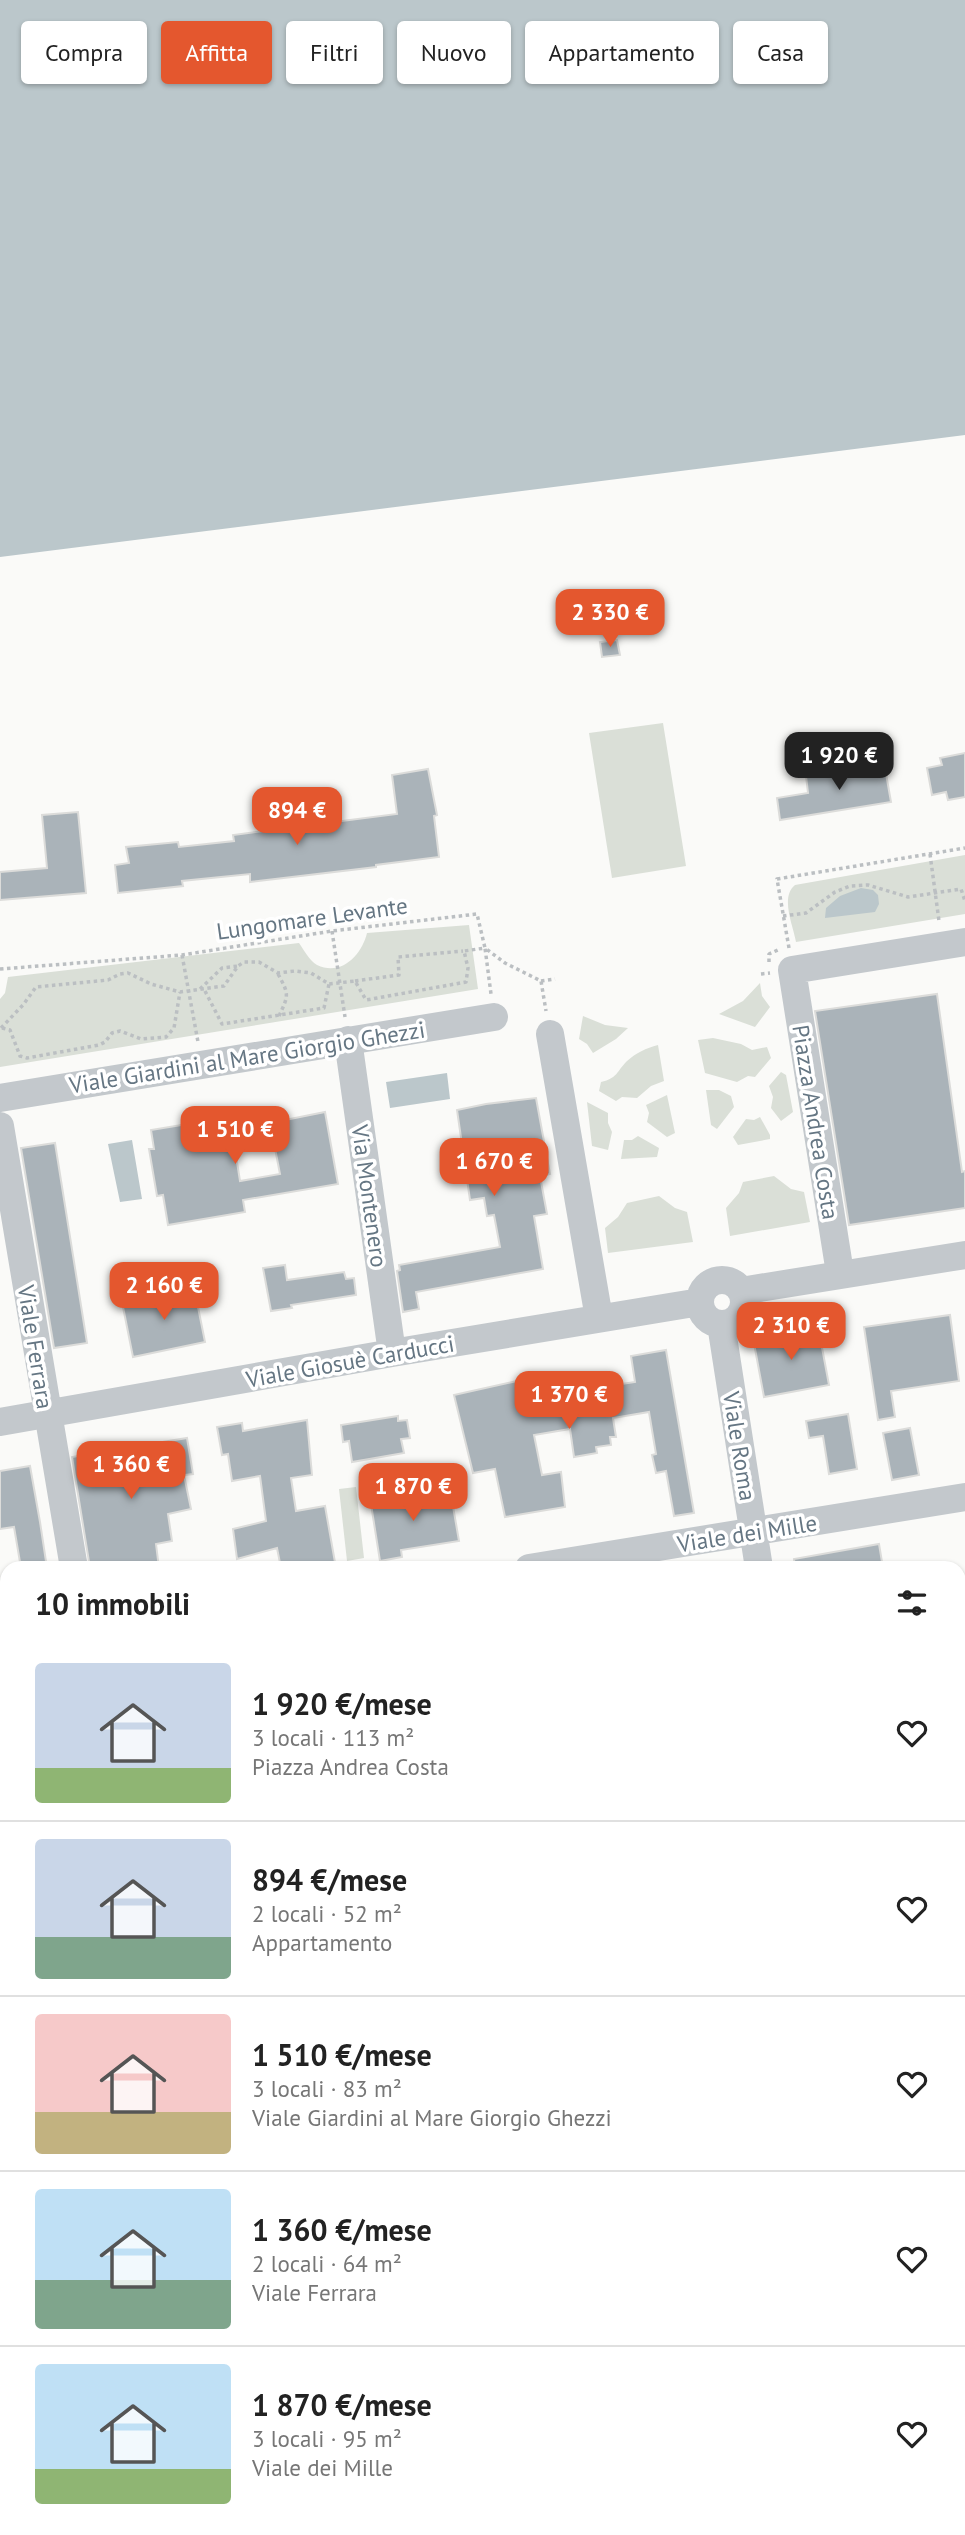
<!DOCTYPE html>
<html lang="it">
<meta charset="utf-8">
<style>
body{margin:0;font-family:"PT Sans",sans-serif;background:#f6f6f6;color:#222;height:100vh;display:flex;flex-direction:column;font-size:26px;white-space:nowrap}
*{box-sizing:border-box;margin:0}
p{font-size:23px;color:#767676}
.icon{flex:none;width:38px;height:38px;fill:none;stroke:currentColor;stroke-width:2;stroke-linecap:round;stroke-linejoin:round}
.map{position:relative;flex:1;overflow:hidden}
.sheet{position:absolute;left:0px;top:1561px;width:966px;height:975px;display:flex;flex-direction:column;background:#fff;border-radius:21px 21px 0 0;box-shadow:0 2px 5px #0004}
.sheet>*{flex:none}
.guide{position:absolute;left:21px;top:21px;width:924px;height:63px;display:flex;gap:14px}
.price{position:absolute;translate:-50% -60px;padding:0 16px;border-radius:14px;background:#e4572e;color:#fff;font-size:23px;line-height:46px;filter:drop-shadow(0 2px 4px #0008)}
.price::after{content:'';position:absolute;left:50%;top:42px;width:21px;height:16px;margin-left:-10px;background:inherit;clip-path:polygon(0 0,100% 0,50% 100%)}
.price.on{background:#222;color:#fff}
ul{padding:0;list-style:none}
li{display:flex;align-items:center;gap:21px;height:175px;padding:0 35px}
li+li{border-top:2px solid #e0e0e0}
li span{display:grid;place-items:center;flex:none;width:196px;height:140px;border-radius:7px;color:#555}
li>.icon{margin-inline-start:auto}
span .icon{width:84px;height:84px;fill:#fffc;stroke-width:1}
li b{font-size:30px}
h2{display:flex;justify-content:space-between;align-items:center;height:84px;padding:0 35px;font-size:30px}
.pill{padding:0 24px;border-radius:7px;background:#fff;box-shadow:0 2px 5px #0004;font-size:24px;line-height:63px}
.pill.on{background:#e4572e;color:#fff}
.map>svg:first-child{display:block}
.green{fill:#dadfd7}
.water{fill:#bbc7cb}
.building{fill:#aab3b9;stroke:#dcdcda;stroke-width:2}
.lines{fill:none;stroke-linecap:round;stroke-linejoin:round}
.path{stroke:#bbbfc2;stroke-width:3.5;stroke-dasharray:3.5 3.5;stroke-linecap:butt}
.minor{stroke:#c3c8cc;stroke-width:28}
.labels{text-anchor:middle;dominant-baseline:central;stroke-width:7;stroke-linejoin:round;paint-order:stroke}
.street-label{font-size:23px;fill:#657683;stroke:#fff}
</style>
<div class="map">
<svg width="965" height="2535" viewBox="0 0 965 2535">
<rect width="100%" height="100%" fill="#fafaf8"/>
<!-- green -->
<path class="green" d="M663,723L686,866L612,878L589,733Z
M965,855V914L796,942C793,925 780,897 795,885Z
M469,925L478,989L0,1067V999L5,993L8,977L299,943C304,950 309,960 317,965C342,977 362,954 367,933Z
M760,983L762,996L770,1007L755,1027L719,1014L743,1001Z
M583,1016L605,1025L628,1028L616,1039L593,1053L587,1044L579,1039Z
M713,1038L741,1044L752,1050L767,1047L771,1058L755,1077L748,1076L737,1082L705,1073L698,1040Z
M658,1045L664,1081L651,1086L637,1098L622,1097L616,1101L599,1091L601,1082C618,1078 616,1072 627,1061C636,1053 646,1048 658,1045Z
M781,1072L786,1075L793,1112L781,1121L771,1108L773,1097L769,1086Z
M706,1090H719L731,1096L734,1107L717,1129L711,1125Z
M667,1095L675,1133L667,1137L647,1122L649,1113L646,1105Z
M587,1102L608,1113V1123L612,1132L608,1150L592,1146Z
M760,1117L770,1135V1139L738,1145L733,1137L746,1119L754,1120Z
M638,1136L659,1148L657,1157L621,1159L624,1140H632Z
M774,1176L791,1189L804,1192L810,1222L730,1236L726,1208L739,1193L743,1182Z
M659,1196L675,1208L687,1212L693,1242L608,1253L605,1228L618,1217L627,1203Z
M356,1487L364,1558L347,1561L339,1489Z
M959,2269L965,2272V2349L959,2351Z
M965,2371V2499L959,2502V2373Z"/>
<!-- water -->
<path class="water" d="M0,0H965V435L0,557Z
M861,888L873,890L878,895L879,904L875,912L825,918L826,908L840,896Z
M447,1073L450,1099L390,1108L386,1082Z
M132,1140L142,1199L120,1202L108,1144Z
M959,1916H965V2008L959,2009Z
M7,1984V2081H0V1984Z"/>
<!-- building -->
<path class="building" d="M617,640L620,655L602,657L600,642Z
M965,753V797L948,800L946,792L932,795L927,768L942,765L940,758Z
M884,762L891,802L780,820L777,798L808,793L806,776Z
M428,769L437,815L434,816L439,857L376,865V867L250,882V874L182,881L183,886L118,893L115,865L129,863L126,847L178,842L179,847L234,841L233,835L397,814L392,775Z
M78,812L86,893L0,900V872L47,868L42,815Z
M937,994L962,1172L965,1171V1208L849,1225L815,1011Z
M536,1098L550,1174L540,1176L547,1214L534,1216L543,1269L416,1292L419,1309L403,1312L397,1271L400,1270L399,1265L500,1247L494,1215L487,1216L484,1198L470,1200L457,1110L486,1104Z
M325,1112L338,1184L243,1200L245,1212L168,1225L163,1195L157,1196L149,1149H154L151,1130L230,1117L240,1181L280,1174L270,1123Z
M55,1143L87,1343L54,1348L21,1148Z
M285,1265L287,1280L344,1272L346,1279L354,1278L356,1295L291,1305L292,1308L271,1311L263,1268Z
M194,1287L205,1342L133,1357L122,1302Z
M950,1315L959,1381L891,1391L895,1417L878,1420L864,1327Z
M818,1326L829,1385L764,1397L753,1338Z
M666,1350L694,1513L674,1516L666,1471L656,1473L652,1455L656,1454L649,1412L613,1418L616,1437H610L611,1445L596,1447L597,1453L574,1457L570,1429L534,1435L542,1475L561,1472L565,1507L505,1517L495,1469L473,1473L454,1395L517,1381L519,1389L594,1377L595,1388L635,1382L631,1356Z
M848,1414L857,1469L829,1474L823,1436L809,1438L806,1421Z
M398,1416V1421L407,1420L410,1438L401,1439L404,1453L352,1462L349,1441L343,1442L341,1425Z
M307,1420L312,1475L291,1478L296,1511L325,1506L336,1568H281L277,1548L237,1559L233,1529L266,1521L260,1476L232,1481L228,1454L222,1455L217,1427L242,1423L243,1431Z
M910,1428L919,1475L892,1480L883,1433Z
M187,1438L193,1474L184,1475L191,1509L168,1514L172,1541L156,1544L159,1568H90L72,1457Z
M30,1466L40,1522L47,1568H21L14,1527L0,1529V1471Z
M450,1489L459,1541L401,1550L402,1557L380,1561L370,1498L389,1494V1501Z
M879,1544L883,1568H795L794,1559Z"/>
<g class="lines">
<!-- path -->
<path class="path" d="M930,854L939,921
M783,916L806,913L835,892L850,886L868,885L908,897L961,889L965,901
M332,931L345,1017
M789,948L777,879L965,848
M182,955L198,1042
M769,962V954L780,949
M0,969L182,955L332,931L477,914L485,948L505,963L541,981L546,1011
M278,974C289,994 289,995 279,1016
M761,974L770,973
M355,981L399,975L398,957L463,951
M541,981L555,979
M200,989L222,968L238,966
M205,991L222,1024L324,1008L329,984
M1,1028L23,1005L36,987L108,980L120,974L128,973L151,984L180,992L224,986L238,966L244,962H259L278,973L295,971L311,973L329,984L355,981L366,1000L466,982L468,968L464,951L485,948L491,994
M2,1028L10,1030L20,1056L27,1058L99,1045L105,1042L112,1033L120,1031L141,1039L166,1037L174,1028L180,992
M959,2033H965"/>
<!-- minor -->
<path class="minor" d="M550,1034L599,1318
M348,1040L392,1353
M0,1098L494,1017
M0,1126L74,1568
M840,1273L792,970L965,942
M700 1302a22 22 0 1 1 44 0a22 22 0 1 1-44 0Z
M741,1291L965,1255
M721,1324L759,1568
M0,1422L392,1353L700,1302
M529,1568L965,1497
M0,1652L7,1651
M959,1754H965
M0,1913L7,1911
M959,2063L965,2062
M0,2129L7,2128
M959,2245L965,2248
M959,2361L965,2358
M207,2529L210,2535
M437,2529L439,2535
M678,2529L681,2535
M837,2529L852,2535
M909,2529L910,2535
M545,2535L560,2529
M940,2535L957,2529"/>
</g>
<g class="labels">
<!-- street labels -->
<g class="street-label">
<text transform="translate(312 918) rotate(-8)">Lungomare Levante</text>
<text transform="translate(247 1057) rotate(-9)">Viale Giardini al Mare Giorgio Ghezzi</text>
<text transform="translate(816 1122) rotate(81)">Piazza Andrea Costa</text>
<text transform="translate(370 1196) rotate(82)">Via Montenero</text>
<text transform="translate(36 1347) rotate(81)">Viale Ferrara</text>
<text transform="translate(350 1361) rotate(-10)">Viale Giosuè Carducci</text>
<text transform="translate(740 1446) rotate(81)">Viale Roma</text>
<text transform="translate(747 1533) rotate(-9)">Viale dei Mille</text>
</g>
</g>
</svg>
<b class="price" style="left:610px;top:649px">2 330 €</b>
<b class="price on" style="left:839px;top:792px">1 920 €</b>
<b class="price" style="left:297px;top:847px">894 €</b>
<b class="price" style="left:235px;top:1166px">1 510 €</b>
<b class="price" style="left:494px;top:1198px">1 670 €</b>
<b class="price" style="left:164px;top:1322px">2 160 €</b>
<b class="price" style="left:791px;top:1362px">2 310 €</b>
<b class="price" style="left:569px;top:1431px">1 370 €</b>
<b class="price" style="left:131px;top:1501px">1 360 €</b>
<b class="price" style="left:413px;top:1523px">1 870 €</b>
<div class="guide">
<a class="pill">Compra</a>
<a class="pill on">Affitta</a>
<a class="pill">Filtri</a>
<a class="pill">Nuovo</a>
<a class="pill">Appartamento</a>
<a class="pill">Casa</a>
</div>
<section class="sheet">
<h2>10 immobili<svg class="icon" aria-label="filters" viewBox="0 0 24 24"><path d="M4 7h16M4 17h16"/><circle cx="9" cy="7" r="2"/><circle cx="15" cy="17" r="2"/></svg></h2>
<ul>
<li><span style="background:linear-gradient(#c9d6e8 75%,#8fb573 0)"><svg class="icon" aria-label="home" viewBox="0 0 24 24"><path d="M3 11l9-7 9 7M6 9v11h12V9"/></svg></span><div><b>1 920 €/mese</b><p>3 locali · 113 m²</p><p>Piazza Andrea Costa</p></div><svg class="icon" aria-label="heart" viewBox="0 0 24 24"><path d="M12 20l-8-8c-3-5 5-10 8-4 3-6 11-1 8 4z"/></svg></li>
<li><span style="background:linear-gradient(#c9d6e8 70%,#7fa58c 0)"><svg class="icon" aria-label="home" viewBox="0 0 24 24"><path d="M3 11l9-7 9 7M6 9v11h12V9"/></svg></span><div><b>894 €/mese</b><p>2 locali · 52 m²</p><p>Appartamento</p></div><svg class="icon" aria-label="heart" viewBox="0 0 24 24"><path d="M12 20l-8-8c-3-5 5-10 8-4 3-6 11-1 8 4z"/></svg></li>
<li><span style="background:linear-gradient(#f6c9c9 70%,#c2b280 0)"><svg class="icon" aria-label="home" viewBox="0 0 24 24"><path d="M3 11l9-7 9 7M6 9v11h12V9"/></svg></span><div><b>1 510 €/mese</b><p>3 locali · 83 m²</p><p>Viale Giardini al Mare Giorgio Ghezzi</p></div><svg class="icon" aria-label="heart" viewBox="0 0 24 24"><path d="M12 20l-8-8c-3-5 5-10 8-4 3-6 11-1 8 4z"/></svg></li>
<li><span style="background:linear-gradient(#bfe0f5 65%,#7fa58c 0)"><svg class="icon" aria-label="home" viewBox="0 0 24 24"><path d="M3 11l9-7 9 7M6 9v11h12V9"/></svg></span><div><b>1 360 €/mese</b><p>2 locali · 64 m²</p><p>Viale Ferrara</p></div><svg class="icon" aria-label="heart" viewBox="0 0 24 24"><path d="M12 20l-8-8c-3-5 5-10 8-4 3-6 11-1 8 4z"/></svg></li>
<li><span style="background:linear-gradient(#bfe0f5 75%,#8fb573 0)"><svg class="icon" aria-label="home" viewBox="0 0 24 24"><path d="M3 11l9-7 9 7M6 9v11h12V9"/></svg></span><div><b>1 870 €/mese</b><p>3 locali · 95 m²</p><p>Viale dei Mille</p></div><svg class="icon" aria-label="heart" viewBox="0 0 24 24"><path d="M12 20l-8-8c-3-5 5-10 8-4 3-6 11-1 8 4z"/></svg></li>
</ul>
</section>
</div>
